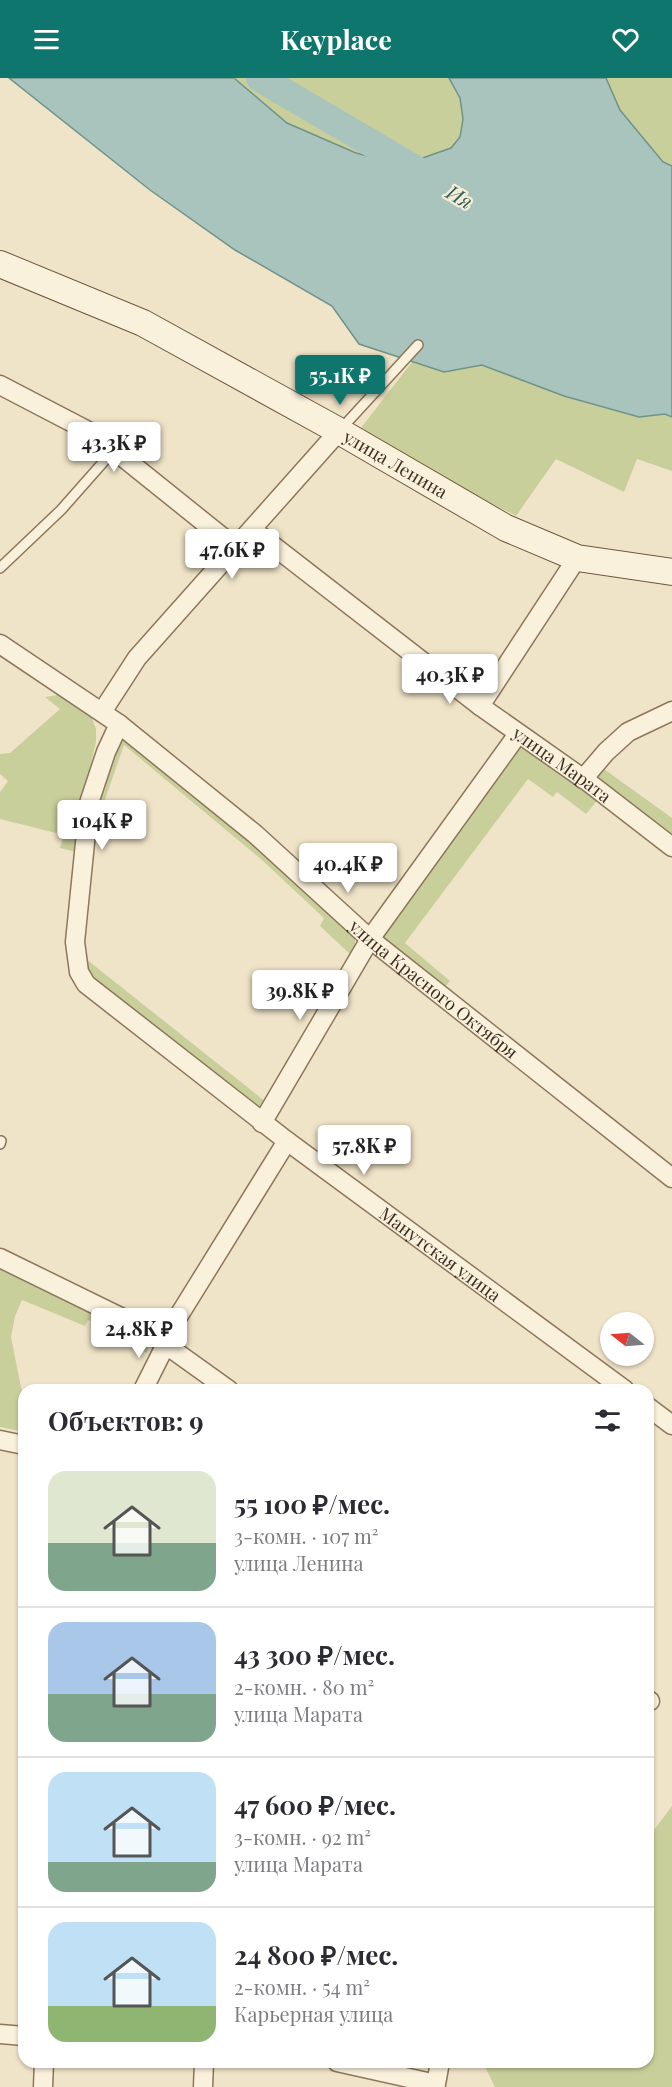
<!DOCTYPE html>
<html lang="ru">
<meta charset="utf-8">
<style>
body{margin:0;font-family:"Playfair Display",serif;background:#f7f7f7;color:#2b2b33;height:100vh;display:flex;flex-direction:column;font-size:22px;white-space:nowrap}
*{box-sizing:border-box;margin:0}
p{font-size:20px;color:#7c7c81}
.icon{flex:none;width:33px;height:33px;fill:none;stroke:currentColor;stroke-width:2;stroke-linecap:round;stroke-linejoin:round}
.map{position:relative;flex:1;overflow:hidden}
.side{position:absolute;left:18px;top:1306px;width:636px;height:684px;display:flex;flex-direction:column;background:#fff;border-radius:18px;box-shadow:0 2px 4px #0004}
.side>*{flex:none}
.needle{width:39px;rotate:287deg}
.fabs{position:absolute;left:600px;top:1234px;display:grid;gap:12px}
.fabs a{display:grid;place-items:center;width:54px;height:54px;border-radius:50%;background:#fff;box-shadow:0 2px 4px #0004;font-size:30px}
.price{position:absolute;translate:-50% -51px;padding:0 14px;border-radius:6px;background:#fff;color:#222;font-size:20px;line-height:39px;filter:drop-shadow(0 2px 3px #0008)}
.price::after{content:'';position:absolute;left:50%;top:36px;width:18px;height:14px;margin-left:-9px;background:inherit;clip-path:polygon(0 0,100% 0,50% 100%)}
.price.current{background:#0f766e;color:#fff}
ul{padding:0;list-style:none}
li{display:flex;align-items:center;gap:18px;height:150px;padding:0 30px}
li+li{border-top:2px solid #e1e1e2}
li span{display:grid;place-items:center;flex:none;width:168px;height:120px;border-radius:18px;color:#555}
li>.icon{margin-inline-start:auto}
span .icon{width:72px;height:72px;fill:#fffc;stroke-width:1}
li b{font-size:26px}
h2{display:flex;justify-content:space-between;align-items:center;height:72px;padding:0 30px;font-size:26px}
header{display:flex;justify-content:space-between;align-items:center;height:78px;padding:0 30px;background:#0f766e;color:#fff;font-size:27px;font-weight:700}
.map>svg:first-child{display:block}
.green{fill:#c9cf9b}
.water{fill:#a9c4bc;stroke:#6f938a;stroke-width:1.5}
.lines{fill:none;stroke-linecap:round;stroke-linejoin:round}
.river{stroke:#a9c4bc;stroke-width:28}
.service-casing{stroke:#8d765c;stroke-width:12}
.minor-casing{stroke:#8d765c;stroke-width:21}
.secondary-casing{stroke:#6f573f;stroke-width:28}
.service{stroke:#faf1dc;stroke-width:9}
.minor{stroke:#faf1dc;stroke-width:18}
.secondary{stroke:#faf1dc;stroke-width:26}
.labels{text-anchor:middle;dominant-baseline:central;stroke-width:4.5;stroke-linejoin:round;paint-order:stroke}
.street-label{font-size:18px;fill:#3d2e20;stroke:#f7eed8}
.water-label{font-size:20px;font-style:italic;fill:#2f5d5a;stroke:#f7eed8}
</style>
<header><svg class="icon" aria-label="menu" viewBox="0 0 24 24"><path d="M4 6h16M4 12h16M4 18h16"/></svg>Keyplace<svg class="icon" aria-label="heart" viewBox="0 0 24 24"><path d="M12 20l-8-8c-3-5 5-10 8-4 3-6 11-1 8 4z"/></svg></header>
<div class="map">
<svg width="672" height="2009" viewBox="0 0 672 2009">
<rect width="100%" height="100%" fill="#f0e4c8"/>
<!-- green -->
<path class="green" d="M234,0H449L460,20L463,41L460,59L451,70L414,83L379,81L356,75L287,45Z
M606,0H672V88L663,84L620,32Z
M412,284L444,294L482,287L564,318L639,339L665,336L672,339V393L637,381L624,414L556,381L516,438L357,355Z
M69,615L89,632L96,651V664L81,728L76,774L60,770L64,757L0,741V714L8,703L0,696V676L10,675L60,631L45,619Z
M128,661L207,722L355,858V866L350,876L320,848L324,840L262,782L124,667L95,750L98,715L105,693L121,662Z
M520,666L597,718L596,724L586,736L557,714L553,719L528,701L405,865L450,903L445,909L383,860V854Z
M604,691L672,740V758L598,699Z
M81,877L266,1024L260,1029L252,1028L86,895Z
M0,1188L136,1256L149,1267L147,1275L117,1262L120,1254L88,1242L85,1248L22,1222L15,1238L11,1259L24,1324V1354L0,1349Z
M672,1728V2009H495L483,1985L648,1984V1760Z"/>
<!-- water -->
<path class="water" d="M9,0H234L287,45L356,75L379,81L414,83L451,70L460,59L463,41L460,20L449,0H606L620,32L663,84L672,88V339L665,336L639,339L564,318L482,287L444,294L359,266L332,228L235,172L150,112Z"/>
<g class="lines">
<!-- river -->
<path class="river" d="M260,0L432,101"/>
<!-- service casing -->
<g class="service-casing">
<path id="service" d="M341,351L418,267
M0,490L61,432L114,372
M0,1066L1,1063"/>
</g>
<!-- minor casing -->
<g class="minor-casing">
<g id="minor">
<path d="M0,307L94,356L236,470"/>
<path id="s1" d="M253,452L480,628L588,704L672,769"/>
<path id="s2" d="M0,566L119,646L255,756L370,861L672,1100"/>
<path d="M480,628L577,480"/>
<path d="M102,634L137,580L339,353"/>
<path id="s3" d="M119,646L106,674L89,725L75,864L79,894L86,906L287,1063L625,1312"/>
<path d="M583,701L606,674L628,654L672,633"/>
<path d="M262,1045L370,861L518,656"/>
<path d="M0,1180L141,1249L229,1312"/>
<path d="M143,1312L166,1266L173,1247L287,1063"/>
<path d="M648,1329L672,1347"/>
<path d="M0,1362L24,1367"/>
<path d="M648,1622L650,1623"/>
<path d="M0,1956L24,1958"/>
<path d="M337,1984L436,2006L440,1984"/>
<path d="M43,2009L44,1984"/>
<path d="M203,2009L204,1984"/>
</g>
</g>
<!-- secondary casing -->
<g class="secondary-casing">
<g id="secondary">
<path id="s4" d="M0,186L143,245L339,353L506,450L577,480L672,494"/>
</g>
</g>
<!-- service -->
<use href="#service" class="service"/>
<!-- minor -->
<use href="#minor" class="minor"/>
<!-- secondary -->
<use href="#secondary" class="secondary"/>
</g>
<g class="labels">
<!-- street labels -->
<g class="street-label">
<text stroke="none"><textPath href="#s4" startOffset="444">улица Ленина</textPath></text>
<text stroke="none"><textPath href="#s1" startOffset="388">улица Марата</textPath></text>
<text stroke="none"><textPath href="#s2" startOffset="555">улица Красного Октября</textPath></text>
<text stroke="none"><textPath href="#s3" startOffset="714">Манутская улица</textPath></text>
</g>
<!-- water labels -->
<g class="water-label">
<text transform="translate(460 118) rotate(30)">Ия</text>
</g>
</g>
</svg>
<div class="fabs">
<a><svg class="needle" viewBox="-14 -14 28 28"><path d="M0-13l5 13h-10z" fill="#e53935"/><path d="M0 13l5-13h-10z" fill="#7c7c81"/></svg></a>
</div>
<b class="price current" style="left:340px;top:328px">55.1K ₽</b>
<b class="price" style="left:114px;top:395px">43.3K ₽</b>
<b class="price" style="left:232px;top:502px">47.6K ₽</b>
<b class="price" style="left:450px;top:627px">40.3K ₽</b>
<b class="price" style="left:102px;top:773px">104K ₽</b>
<b class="price" style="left:348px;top:816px">40.4K ₽</b>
<b class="price" style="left:300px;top:943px">39.8K ₽</b>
<b class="price" style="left:364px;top:1098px">57.8K ₽</b>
<b class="price" style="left:139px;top:1281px">24.8K ₽</b>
<section class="side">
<h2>Объектов: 9<svg class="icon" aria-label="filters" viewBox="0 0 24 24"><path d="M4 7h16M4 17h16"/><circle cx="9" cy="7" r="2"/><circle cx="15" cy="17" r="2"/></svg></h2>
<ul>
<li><span style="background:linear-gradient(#dfe7d0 60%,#7fa58c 0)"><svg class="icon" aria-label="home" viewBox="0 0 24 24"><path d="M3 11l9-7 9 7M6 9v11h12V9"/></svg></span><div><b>55 100 ₽/мес.</b><p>3-комн. · 107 m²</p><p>улица Ленина</p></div></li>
<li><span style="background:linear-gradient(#a9c7e8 60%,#7fa58c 0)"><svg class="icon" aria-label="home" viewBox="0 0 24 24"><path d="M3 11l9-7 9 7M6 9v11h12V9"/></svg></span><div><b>43 300 ₽/мес.</b><p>2-комн. · 80 m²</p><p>улица Марата</p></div></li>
<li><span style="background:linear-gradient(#bfe0f5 75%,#7fa58c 0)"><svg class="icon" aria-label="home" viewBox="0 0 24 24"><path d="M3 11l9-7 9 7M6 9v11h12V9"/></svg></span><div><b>47 600 ₽/мес.</b><p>3-комн. · 92 m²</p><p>улица Марата</p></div></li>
<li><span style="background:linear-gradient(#bfe0f5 70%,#8fb573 0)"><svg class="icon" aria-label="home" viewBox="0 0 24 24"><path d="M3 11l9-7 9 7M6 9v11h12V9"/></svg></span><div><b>24 800 ₽/мес.</b><p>2-комн. · 54 m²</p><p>Карьерная улица</p></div></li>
</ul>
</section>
</div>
